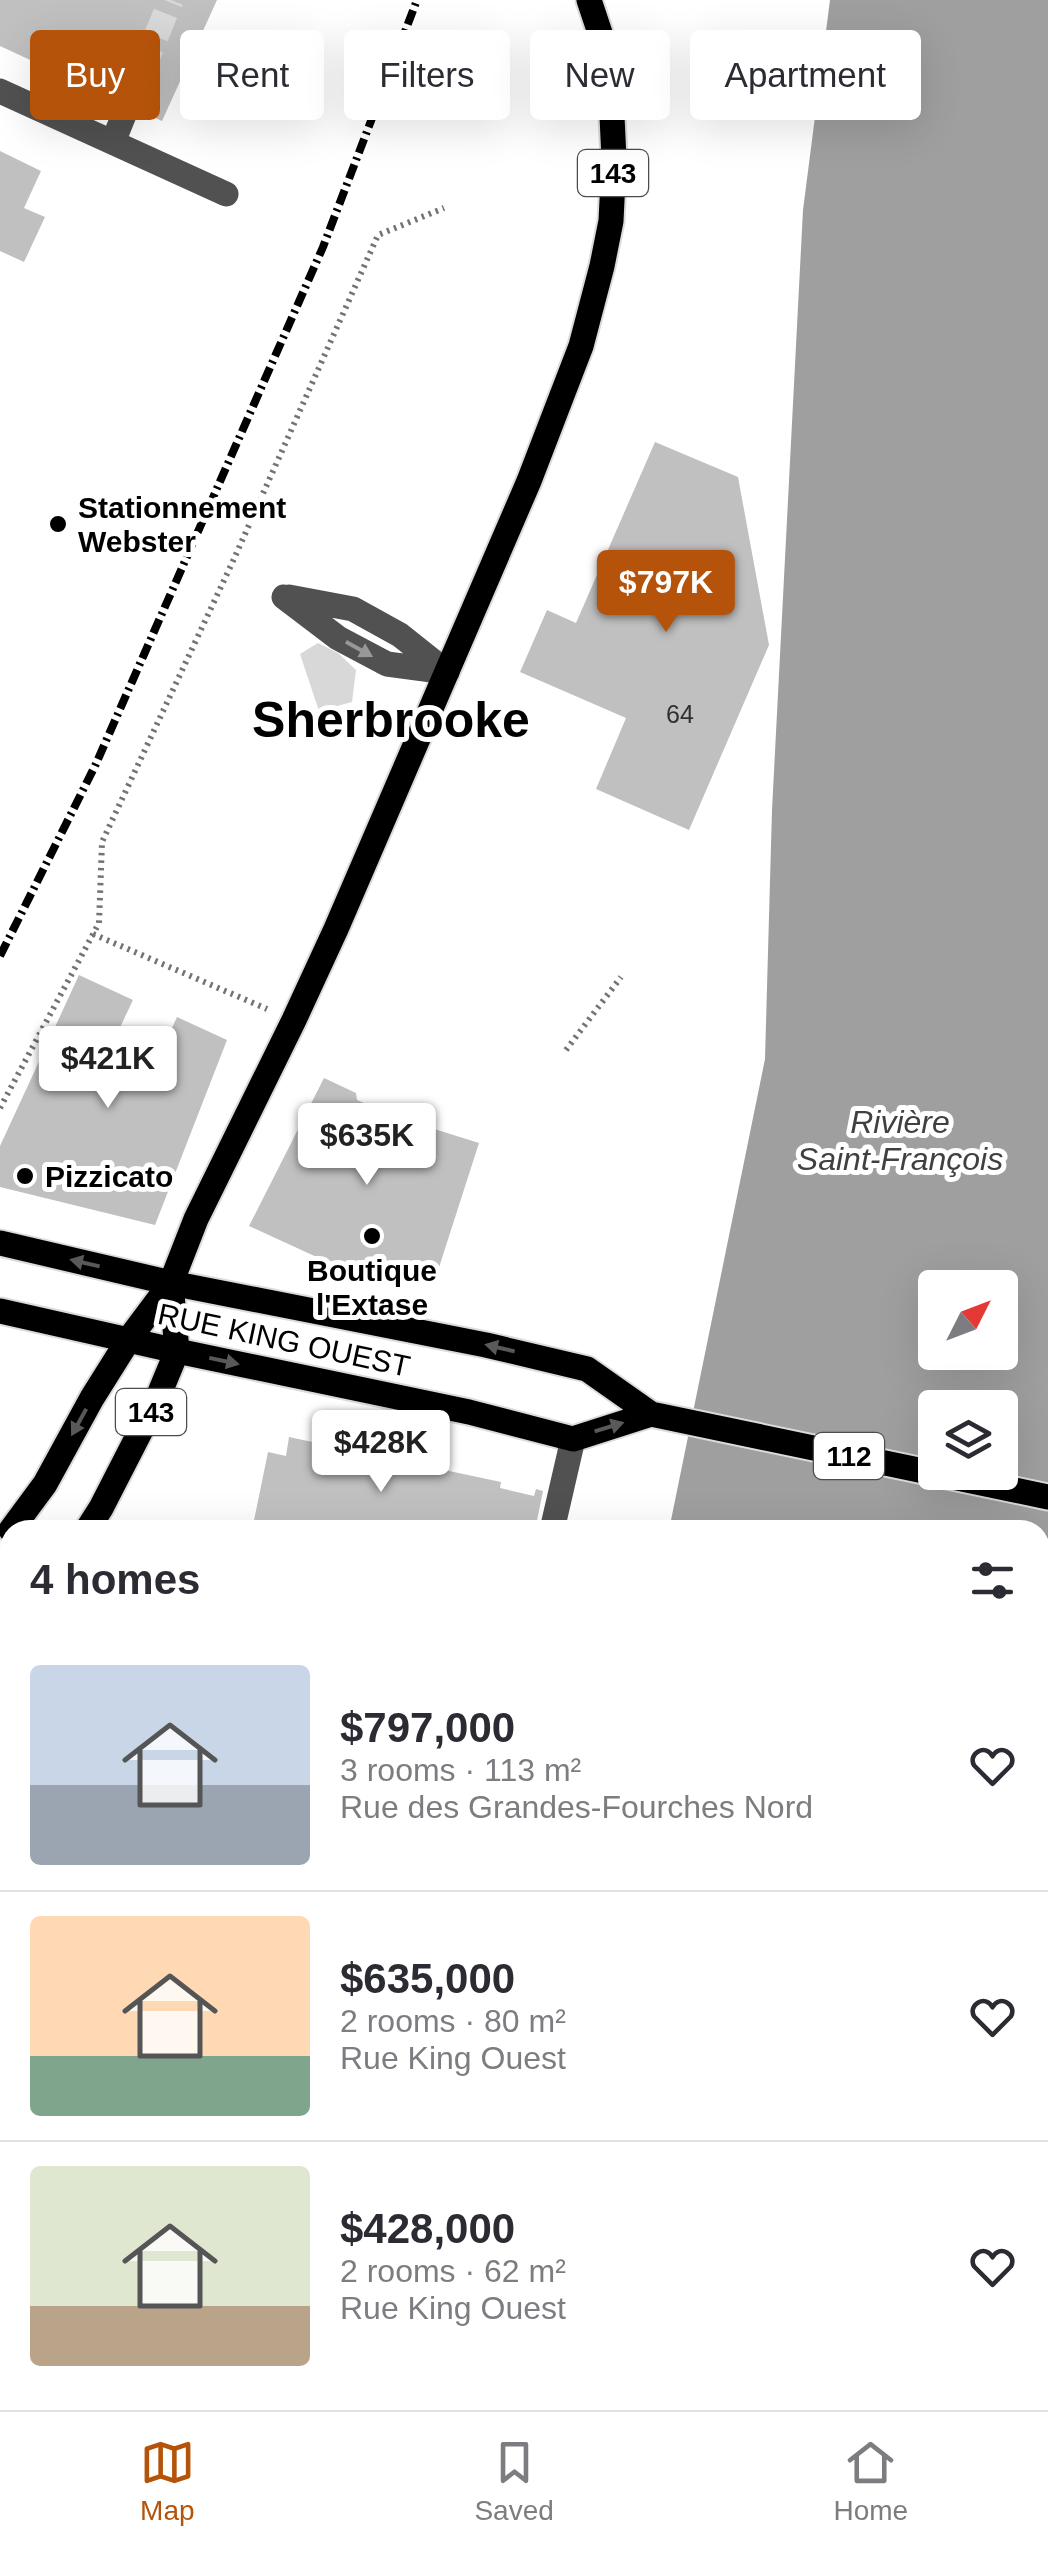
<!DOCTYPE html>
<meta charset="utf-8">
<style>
body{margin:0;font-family:Arial,sans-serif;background:#f7f7f7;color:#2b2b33;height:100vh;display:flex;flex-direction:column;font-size:38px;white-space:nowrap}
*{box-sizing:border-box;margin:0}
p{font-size:32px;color:#7c7c81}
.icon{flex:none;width:55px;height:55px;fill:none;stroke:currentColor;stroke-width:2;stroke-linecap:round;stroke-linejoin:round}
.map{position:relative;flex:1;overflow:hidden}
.details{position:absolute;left:0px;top:1520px;width:1050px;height:890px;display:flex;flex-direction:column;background:#fff;border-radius:30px 30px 0 0;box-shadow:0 10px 40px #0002}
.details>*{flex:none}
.guide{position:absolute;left:30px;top:30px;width:990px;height:90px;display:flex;gap:20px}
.needle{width:65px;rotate:48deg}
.buttons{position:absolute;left:918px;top:1270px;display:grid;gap:20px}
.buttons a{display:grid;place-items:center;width:100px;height:100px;border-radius:10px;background:#fff;box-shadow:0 10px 40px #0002;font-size:50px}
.price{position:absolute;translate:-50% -85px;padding:0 22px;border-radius:10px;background:#fff;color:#222;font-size:32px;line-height:65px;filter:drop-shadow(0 2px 5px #0008)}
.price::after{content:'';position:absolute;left:50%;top:60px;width:30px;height:22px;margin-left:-15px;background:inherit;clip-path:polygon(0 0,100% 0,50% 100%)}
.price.active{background:#b45309;color:#fff}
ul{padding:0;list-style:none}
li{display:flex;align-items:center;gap:30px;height:250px;padding:0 30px}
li+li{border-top:2px solid #e1e1e2}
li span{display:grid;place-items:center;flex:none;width:280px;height:200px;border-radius:10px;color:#555}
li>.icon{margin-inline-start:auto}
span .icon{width:120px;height:120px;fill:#fffc;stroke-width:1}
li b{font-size:42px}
h2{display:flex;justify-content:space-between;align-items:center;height:120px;padding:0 30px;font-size:42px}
.tag{padding:0 35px;border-radius:10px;background:#fff;box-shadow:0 10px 40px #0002;font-size:35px;line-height:90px}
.tag.active{background:#b45309;color:#fff}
.menu{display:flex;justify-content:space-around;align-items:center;height:140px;border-top:2px solid #e1e1e2;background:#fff;font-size:28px;color:#7c7c81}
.menu a{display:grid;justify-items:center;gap:5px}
.menu .active{color:#b45309}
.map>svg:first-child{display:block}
.green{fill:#d8d8d8}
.water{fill:#9f9f9f;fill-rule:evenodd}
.building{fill:#c0c0c0}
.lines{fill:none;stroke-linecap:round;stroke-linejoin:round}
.minor-tunnel{stroke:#d9d9d9;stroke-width:25;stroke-dasharray:25 12;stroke-linecap:butt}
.major-casing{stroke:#dbdbdb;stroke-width:29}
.path{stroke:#737373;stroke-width:6;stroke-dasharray:2.5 5;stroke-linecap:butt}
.minor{stroke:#515151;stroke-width:25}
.major{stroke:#000;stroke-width:25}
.rail{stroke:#000;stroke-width:8;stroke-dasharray:15 5 2.5 5;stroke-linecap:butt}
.oneway{fill:#979797}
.oneway2{fill:#595959}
.poi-dot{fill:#000;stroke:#fff;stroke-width:4}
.labels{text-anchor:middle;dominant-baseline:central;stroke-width:10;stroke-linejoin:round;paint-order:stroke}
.number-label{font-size:25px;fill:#303030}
.shield{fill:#fff;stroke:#4c4c4c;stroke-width:2.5}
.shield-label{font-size:28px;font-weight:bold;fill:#000}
.poi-label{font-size:30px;font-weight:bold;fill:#000;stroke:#fff;text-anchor:start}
.street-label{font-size:30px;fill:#000;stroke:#fff}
.water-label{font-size:32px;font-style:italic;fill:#404040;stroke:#fff}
.town-label{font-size:50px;font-weight:bold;fill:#000;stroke:#fff}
</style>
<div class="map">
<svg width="1048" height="2410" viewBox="0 0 1048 2410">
<rect width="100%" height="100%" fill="#fff"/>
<!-- green -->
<path class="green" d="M318,643L338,653L356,670L352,702L319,711L300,654Z"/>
<!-- water -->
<path class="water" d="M830,0H1048V2251L1040,2270V1530H669L765,1059L772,810L803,210ZM935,1288H1000V1352H935ZM935,1408H1000V1472H935Z
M442,2400H987L983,2410H439Z"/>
<!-- building -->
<path class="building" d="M0,0H217L162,121L0,46Z
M0,151L41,171L24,208L45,217L24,262L0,251Z
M655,442L738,477L769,645L689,830L596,789L626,718L520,672L547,610L576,623Z
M79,975L133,1000L115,1038L158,1058L177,1017L227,1040L155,1225L0,1187V1146Z
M324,1078L356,1093L357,1100L396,1117L479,1143L434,1283L321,1259L249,1226Z
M289,1437L501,1482L500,1488L534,1496L536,1489L543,1491L535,1530H252L268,1452L286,1456Z"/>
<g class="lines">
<!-- minor-tunnel -->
<path class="minor-tunnel" d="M128,105L171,0"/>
<!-- major casing -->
<g class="major-casing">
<path id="major" d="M0,1243L171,1283L486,1345L587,1369L651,1414L1048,1497
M0,1311L177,1351L469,1412L573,1439L651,1414
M11,1530L45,1484L92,1398L129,1339L171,1283L196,1219L294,1020L336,929L529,481L581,346L602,266L611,221L614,159L611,95L601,36L589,0
M87,1530L101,1508L158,1397L177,1351L171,1283
M0,1659L10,1646"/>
</g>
<!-- path -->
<path class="path" d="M93,934L267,1009
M566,1050L621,977
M0,1108L99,923L102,842L233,561L378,235L444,208
M0,2007L10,2015
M1040,2365L1048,2345
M354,2400V2410"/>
<!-- minor -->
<path class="minor" d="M0,91L226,194
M113,142L128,105
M284,597L338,638L387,664L447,672
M289,597L353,609L400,635L444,670
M552,1530L573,1439
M0,1837L10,1817
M1047,2410L1048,2409"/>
<!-- major -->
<use href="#major" class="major"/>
<!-- rail -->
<path class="rail" d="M0,956L95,766L323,247L417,0"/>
</g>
<!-- one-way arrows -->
<defs><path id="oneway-solid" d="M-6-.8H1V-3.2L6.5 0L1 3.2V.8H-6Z" transform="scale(2.5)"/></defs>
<use class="oneway" href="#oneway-solid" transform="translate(359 649) rotate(29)"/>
<g class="oneway2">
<use href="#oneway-solid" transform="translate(85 1263) rotate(-167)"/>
<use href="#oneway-solid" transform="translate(500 1348) rotate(-167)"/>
<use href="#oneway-solid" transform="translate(224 1361) rotate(12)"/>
<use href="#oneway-solid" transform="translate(79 1422) rotate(119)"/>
<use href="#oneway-solid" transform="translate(609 1427) rotate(-17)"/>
</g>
<!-- markers -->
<g class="poi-dot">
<circle cx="58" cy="524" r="10"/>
<circle cx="25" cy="1176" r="10"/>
<circle cx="372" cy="1236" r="10"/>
</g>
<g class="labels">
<!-- number labels -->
<g class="number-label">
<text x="680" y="714">64</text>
</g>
<!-- shield labels -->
<g class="shield">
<rect x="578" y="150" width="70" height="46" rx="8"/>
<rect x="116" y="1389" width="70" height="46" rx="8"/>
<rect x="814" y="1433" width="70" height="46" rx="8"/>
</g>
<g class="shield-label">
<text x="613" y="173">143</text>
<text x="151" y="1412">143</text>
<text x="849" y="1456">112</text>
</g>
<!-- poi labels -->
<g class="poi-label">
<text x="78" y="507">Stationnement<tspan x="78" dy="34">Webster</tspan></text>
<text x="45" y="1176">Pizzicato</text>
<text x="372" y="1270" text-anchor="middle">Boutique<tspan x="372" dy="34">l'Extase</tspan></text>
</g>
<!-- street labels -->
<g class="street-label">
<text transform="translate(284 1340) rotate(12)">RUE KING OUEST</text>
</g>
<!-- water labels -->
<g class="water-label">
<text x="900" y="1122">Rivière<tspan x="900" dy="37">Saint-François</tspan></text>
</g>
<!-- town labels -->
<g class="town-label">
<text x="391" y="720">Sherbrooke</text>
</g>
</g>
</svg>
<div class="buttons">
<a><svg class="needle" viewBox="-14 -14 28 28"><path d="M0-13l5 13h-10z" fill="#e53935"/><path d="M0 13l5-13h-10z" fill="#7c7c81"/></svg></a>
<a><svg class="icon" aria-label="layers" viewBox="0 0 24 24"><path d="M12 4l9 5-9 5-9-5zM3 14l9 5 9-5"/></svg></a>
</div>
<b class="price active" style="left:666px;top:635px">$797K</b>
<b class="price" style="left:108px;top:1111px">$421K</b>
<b class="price" style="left:367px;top:1188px">$635K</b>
<b class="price" style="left:381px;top:1495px">$428K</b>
<div class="guide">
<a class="tag active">Buy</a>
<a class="tag">Rent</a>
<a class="tag">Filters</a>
<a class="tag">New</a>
<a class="tag">Apartment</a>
</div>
<section class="details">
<h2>4 homes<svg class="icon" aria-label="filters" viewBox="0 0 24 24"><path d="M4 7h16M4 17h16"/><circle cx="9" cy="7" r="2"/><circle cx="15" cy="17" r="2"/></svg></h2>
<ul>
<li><span style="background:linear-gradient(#c9d6e8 60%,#9aa5b1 0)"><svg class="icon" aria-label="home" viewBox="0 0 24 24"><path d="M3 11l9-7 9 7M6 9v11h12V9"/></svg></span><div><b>$797,000</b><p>3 rooms · 113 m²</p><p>Rue des Grandes-Fourches Nord</p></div><svg class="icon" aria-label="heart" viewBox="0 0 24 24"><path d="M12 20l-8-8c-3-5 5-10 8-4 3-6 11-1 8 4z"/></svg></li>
<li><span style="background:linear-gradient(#ffd9b3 70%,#7fa58c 0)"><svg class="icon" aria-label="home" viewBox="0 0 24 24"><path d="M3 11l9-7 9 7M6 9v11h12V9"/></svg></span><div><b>$635,000</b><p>2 rooms · 80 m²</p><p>Rue King Ouest</p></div><svg class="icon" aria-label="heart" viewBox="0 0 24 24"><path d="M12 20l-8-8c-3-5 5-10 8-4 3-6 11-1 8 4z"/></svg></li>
<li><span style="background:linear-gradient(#dfe7d0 70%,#b9a48a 0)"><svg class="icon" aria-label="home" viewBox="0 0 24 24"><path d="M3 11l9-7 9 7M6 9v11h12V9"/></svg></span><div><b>$428,000</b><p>2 rooms · 62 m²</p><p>Rue King Ouest</p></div><svg class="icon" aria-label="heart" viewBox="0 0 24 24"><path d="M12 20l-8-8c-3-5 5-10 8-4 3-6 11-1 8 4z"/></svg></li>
</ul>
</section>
</div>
<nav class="menu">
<a class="active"><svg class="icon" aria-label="map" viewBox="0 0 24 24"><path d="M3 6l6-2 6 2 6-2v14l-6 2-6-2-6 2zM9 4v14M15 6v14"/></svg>Map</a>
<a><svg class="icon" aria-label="saved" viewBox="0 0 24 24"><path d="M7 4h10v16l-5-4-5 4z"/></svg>Saved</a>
<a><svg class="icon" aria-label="home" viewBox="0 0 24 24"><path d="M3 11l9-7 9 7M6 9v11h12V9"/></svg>Home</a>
</nav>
